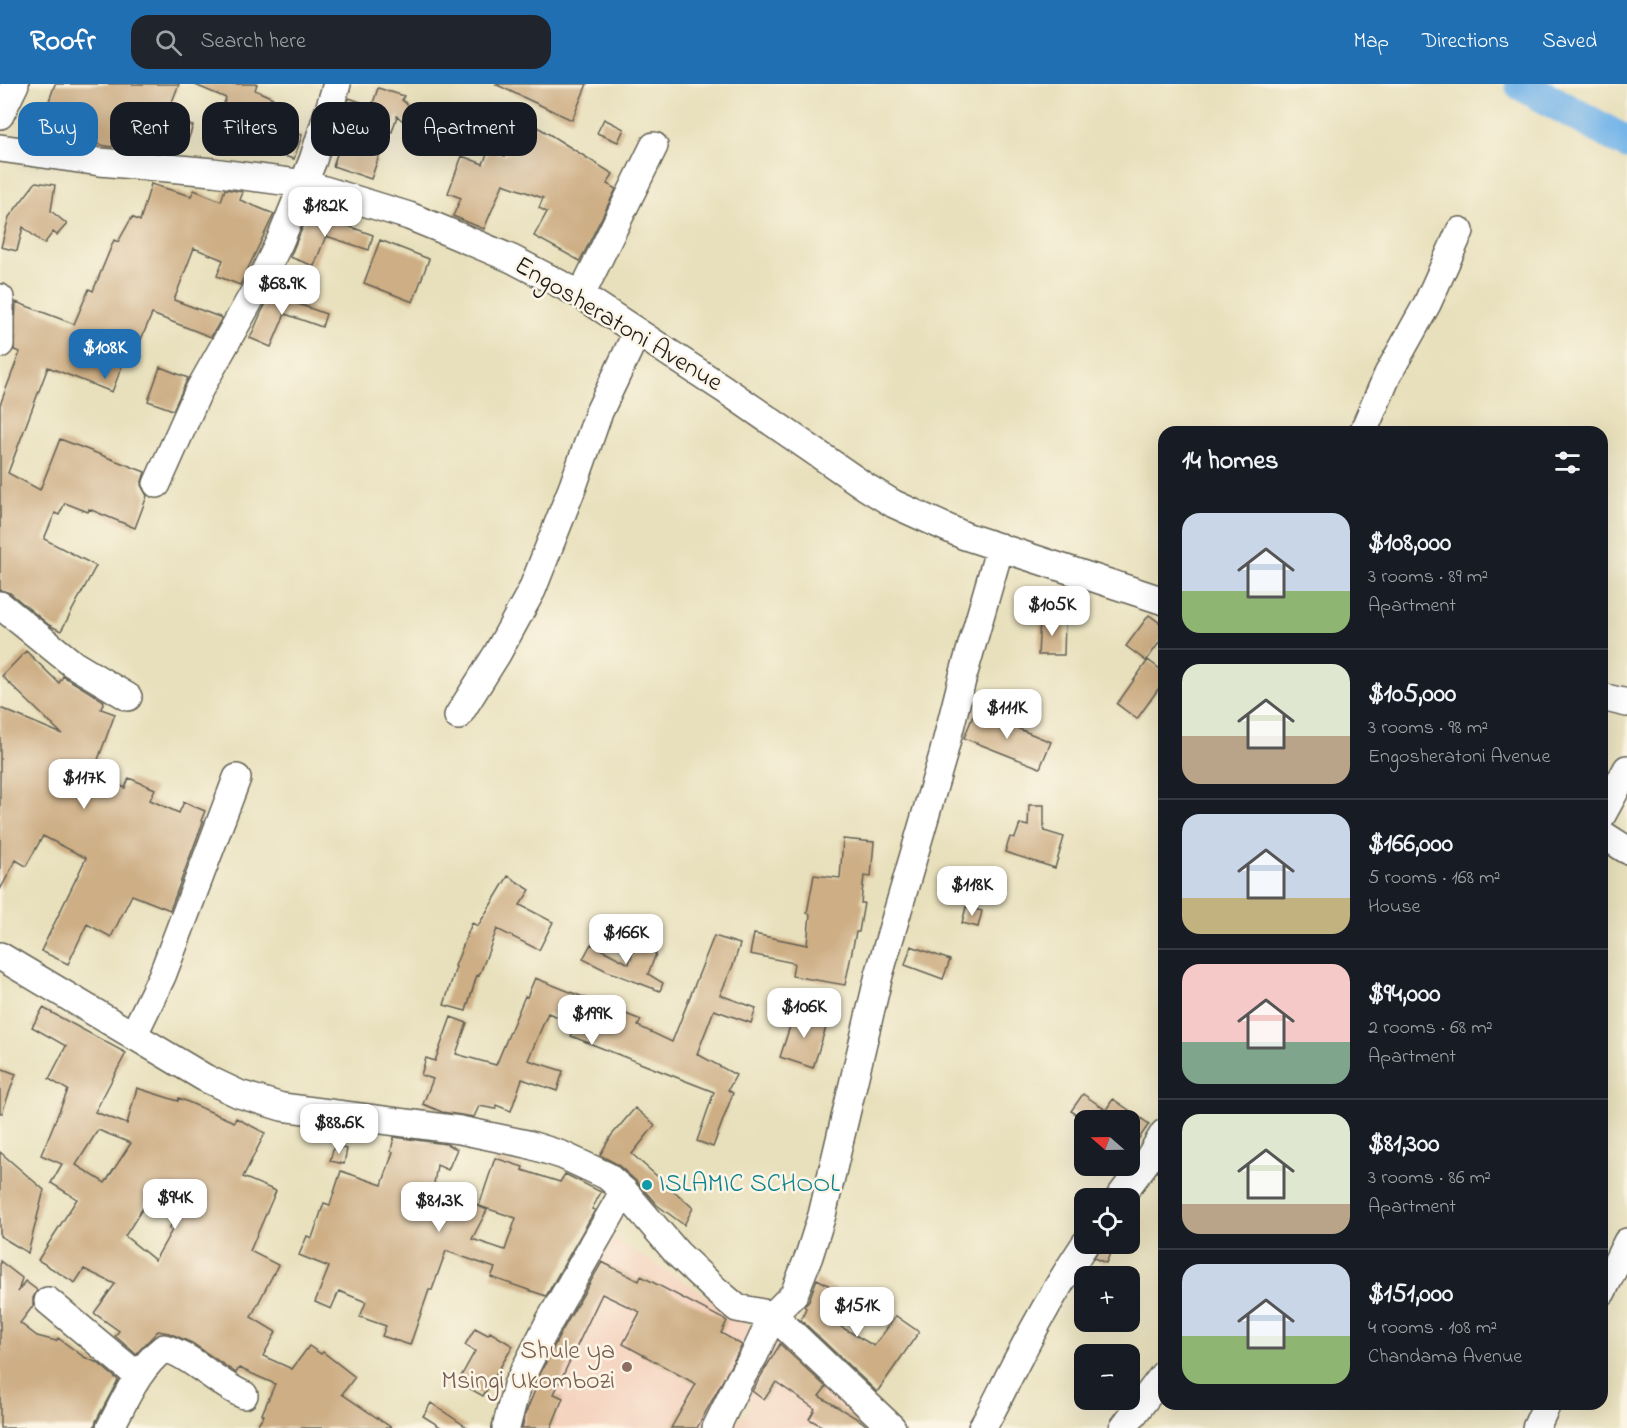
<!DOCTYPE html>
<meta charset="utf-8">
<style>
body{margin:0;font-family:"Indie Flower",sans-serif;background:#20242c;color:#f1f3f6;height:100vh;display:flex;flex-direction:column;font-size:22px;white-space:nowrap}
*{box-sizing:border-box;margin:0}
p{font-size:20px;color:#9ea1a6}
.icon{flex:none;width:33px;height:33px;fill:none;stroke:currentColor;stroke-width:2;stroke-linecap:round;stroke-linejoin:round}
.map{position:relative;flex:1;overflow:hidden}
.panel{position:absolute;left:1158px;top:342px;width:450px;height:984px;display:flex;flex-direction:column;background:#171b24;border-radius:18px;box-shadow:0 6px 24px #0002}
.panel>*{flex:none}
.banner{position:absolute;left:18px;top:18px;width:570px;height:54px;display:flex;gap:12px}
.needle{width:39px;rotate:290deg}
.buttons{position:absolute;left:1074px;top:1026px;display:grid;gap:12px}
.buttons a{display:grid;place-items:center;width:66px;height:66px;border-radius:12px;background:#171b24;box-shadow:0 6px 24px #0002;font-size:30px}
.price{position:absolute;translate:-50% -51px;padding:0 14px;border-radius:12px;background:#fff;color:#222;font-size:20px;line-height:39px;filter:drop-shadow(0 2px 3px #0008)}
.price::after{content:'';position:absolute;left:50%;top:36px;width:18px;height:14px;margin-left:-9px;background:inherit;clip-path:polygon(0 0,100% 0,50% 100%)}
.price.current{background:#1f6fb2;color:#fff}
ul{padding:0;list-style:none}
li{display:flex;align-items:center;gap:18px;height:150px;padding:0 24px}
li+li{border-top:2px solid #363941}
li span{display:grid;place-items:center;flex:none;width:168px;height:120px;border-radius:18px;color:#555}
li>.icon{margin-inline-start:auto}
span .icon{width:72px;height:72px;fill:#fffc;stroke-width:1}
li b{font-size:26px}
h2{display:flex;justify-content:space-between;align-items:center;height:72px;padding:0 24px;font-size:26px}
.pill{padding:0 21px;border-radius:18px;background:#171b24;box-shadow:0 6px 24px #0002;font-size:21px;line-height:54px}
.pill.current{background:#1f6fb2;color:#fff}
header{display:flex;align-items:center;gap:36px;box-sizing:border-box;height:84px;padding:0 30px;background:#1f6fb2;color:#fff}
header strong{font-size:28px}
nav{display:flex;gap:33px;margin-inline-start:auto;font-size:21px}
.search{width:420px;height:54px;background:#20242c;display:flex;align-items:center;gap:15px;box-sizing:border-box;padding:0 21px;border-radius:18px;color:#9ea1a6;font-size:22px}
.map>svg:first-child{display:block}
.built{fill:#f4d3bf}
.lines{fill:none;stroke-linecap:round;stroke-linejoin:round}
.river{stroke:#76b5e9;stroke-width:33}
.building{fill:#cdae85;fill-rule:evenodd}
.minor-casing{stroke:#636154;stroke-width:30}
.minor{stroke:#fff;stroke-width:27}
.culture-dot{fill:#0f9aa8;stroke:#fcf5e5;stroke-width:2}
.education-dot{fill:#8d6e63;stroke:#fcf5e5;stroke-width:2}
.labels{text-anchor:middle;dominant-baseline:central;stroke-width:5;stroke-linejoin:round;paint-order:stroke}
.street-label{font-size:26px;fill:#1c1c1c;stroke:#fcf5e5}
.culture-label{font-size:26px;fill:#0d838f;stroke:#fcf5e5;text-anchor:start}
.education-label{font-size:26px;fill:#785e54;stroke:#fcf5e5;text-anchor:end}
</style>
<header>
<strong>Roofr</strong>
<div class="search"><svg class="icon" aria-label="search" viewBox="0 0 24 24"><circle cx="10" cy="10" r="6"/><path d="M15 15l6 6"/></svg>Search here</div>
<nav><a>Map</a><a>Directions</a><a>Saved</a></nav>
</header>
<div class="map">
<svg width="1627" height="1344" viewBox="0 0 1627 1344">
<rect width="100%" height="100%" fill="#fcf5e5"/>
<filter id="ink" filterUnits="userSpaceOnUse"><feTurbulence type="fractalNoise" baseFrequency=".0167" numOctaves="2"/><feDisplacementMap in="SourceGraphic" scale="12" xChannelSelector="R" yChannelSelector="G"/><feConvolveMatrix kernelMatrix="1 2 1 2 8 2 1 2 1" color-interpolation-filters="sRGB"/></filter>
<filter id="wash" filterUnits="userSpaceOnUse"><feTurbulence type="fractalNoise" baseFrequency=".008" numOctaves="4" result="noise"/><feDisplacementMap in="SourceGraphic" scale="24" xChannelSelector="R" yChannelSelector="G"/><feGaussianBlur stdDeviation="1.35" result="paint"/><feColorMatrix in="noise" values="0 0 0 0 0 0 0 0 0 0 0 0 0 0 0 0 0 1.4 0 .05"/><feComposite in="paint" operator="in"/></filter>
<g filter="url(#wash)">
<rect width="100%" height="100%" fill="#e8e0bc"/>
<!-- built -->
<path class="built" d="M608,1151L693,1203L755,1246L708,1344H514L523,1312Z
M782,1246L816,1278L834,1311L872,1344H732L752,1321L738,1313Z"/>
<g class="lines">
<!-- river -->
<path class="river" d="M1521,0L1627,59"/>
</g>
<g id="blocks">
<!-- building -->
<path class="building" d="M55,0H179L170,23L176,25L173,35L193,42L185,65L120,43L112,63L89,59L92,51L43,34Z
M193,0H257L255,6L273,14L263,39L302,51L294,75L254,63L251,70L210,53L226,14Z
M495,0H587L572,36Z
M378,4L404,12L402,16L438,46L428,58L397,32L392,48L388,46L371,95L333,82L345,47L339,45L349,14L372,22Z
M604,35L624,45L618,58L597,49Z
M528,37L613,90L607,100L616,105L580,177L534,152L547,128L539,124L543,114L503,100L484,145L453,132L461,114L448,109L462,72L483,80L489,65L505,72Z
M36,98L55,101L51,127L67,140L57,151L53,148L44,160L23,143L17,167L1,163L9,133Z
M151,100L191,112L194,106L221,117L225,105L243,108L240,116L274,130L240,201L217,192L223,176L194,164L174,216L222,234L211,253L152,230L136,267L129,264L112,308L48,283L8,389L40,406L60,355L145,388L141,401L147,412L135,444L89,425L88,428L65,419L59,431L55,429L44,455L96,482L61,547L49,541L10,509L0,506V321L20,268L14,266L16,218L74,240L89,205L93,207L114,156L118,158L132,133L140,137Z
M309,128L373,151L369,166L326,152L314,182L290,173Z
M380,156L429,175L413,218L364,199Z
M275,203L293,211L290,217L326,230L322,243L285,230L271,263L250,254L261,229Z
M160,283L188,294L173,326L148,317Z
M1149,531L1164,542V552L1146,577L1126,562Z
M1040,534L1065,535L1064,571H1038Z
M26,567L59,599L63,592L104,617L101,625L115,630L93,689L125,704L129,694L155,705L150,716L179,729L184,718L205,727L201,737L203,738L170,826L132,811L111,853L87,840L68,880L41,867L86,774L43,752L26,782L16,776L0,806V624L62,650L2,592Z
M1148,576L1164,588V597L1137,635L1117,620Z
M975,627L1051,658L1040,684L964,654Z
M1029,721H1044V747L1064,753L1055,784L1005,768L1010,753L1015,754L1020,740L1028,742Z
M843,755L874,758L871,793L864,792L861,819H864L859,848H856L845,901L792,892L794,879L750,870L754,850L807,861L810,830L807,829L814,791L840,794Z
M508,792L530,806L520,821L553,838L539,866L497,845L479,892L477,891L466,927L444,921L456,883L455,882L472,839L478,842Z
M966,823L982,827L978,843L962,839Z
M714,852L740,860L734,879L720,911L756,924L751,939L714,926L697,970L736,991L728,1006L733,1009L713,1063L697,1057L714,1008L571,952L576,940L548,929L528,976L563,987L557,1007L522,995L511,1027L496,1021V1025L479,1022L474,1033L442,1028L423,1020L433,995L421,991L426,974L435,977L451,933L467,939L456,970L496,981L525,912L527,913L535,894L641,936L638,942L672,958Z
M591,860L629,880L635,862L656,870L648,890L663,899L660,907L607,887L583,875Z
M911,862L950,876L943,895L905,881Z
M43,924L126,969L95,1028L127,1040L137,1004L178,1017L179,1014L234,1038L236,1034L265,1049L243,1093L276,1107L250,1167L278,1181L251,1233L276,1248L263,1272L292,1285L309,1262L321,1270L323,1268L355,1293L342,1310L392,1344H255L264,1331L262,1330L275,1300L239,1284L236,1289L192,1259L169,1249L158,1247L136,1270L115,1252L119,1247L94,1229L115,1200L84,1185L75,1199L38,1176L77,1115L51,1099L62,1080L41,1071L68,1006L49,995L66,962L32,943ZM98,1046L131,1059L105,1099L76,1081ZM158,1100L184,1114L169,1145L172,1146L155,1176L125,1152Z
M795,927L828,937L813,984L780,973Z
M0,984L16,990L2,1029H0Z
M1083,1010L1106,1026L1113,1015L1149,1040L1138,1056L1130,1050V1036H1086L1071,1027Z
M635,1024L655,1041L632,1070L693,1124L684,1141L657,1121L636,1097L617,1080L600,1071L611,1052Z
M394,1053L446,1060L457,1065L448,1086L437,1081L431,1119L463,1131L470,1118L487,1126L472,1155L505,1166L516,1134L479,1122L495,1074L523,1083L522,1086L560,1098L565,1090L601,1108L592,1125L595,1126L546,1212L491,1193L495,1184L446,1167L432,1206H429L410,1261L382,1252L386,1242L360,1233L366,1218L339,1207L331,1225L315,1218L329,1183L299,1171L307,1152L312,1154L324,1119L330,1121L341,1087L382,1101L393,1068L391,1067Z
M334,1062L347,1065L344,1080L330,1077Z
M0,1068L44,1106L28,1169L0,1152Z
M1101,1160H1114L1106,1179L1094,1174Z
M0,1177L22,1194L18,1208L25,1197L37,1206L33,1214V1222L20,1239L37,1252L56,1257L58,1254L84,1273L98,1279L118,1296L96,1337L94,1344H0Z
M602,1178L639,1197L641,1192L727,1237L721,1249L742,1261L697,1344H671L696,1300L623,1260L640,1228L602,1210L554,1310L563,1314L551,1344H522L526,1328L538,1299L536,1298L563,1245Z
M817,1195L843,1209L832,1225L836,1240L874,1262L896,1232L919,1248L877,1308L801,1236L806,1224L804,1222L809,1216Z
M475,1244L488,1251L490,1248L513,1262L483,1312L458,1298L475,1267L465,1261Z
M780,1260L826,1303L819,1312L861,1337L869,1344H825L809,1335L815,1325L776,1298L764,1316L752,1307Z
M431,1319L468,1344H442L423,1332Z"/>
</g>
</g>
<g filter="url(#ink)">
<use href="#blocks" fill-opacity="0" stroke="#636154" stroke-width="1.5"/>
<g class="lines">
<!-- minor casing -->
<g class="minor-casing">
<path id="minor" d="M0,31L15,0
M0,64L100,78L213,88L305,100L409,132L441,145L512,175L581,211L724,305L866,403L894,420L965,452L1164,517
M581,211L654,62
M0,214V260
M1363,348L1388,290L1427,220L1460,147
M157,400L198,308L260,198L280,157L313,76L337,0
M0,521L73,580L128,613
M1602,613L1627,619
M458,632L497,570L532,506L573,402L599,328L637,248
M1602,731L1627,685
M1602,750L1627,766
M0,872L205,994L239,1010L282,1023L460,1046L527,1060L562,1071L607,1092L624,1107L677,1169L717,1207L737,1224L773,1231L892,1344
M133,952L162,892L237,694
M1119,1114L1149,1074L1164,1049
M1602,1208L1627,1158
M48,1217L138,1292
M110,1344C125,1316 138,1284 164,1264C191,1271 216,1299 244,1311
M506,1344L517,1301L549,1238L624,1107
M716,1344L739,1297L754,1272L773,1231L794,1210L809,1172L822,1131L879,891L943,671L963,592L1000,463
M982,1344C996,1321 1006,1297 1019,1273C1039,1234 1061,1196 1085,1160
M1123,1344L1164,1290
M1536,1344L1547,1320"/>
</g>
<!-- minor -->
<use href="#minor" class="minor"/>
</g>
</g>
<!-- markers -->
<circle class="culture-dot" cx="647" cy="1101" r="6"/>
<circle class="education-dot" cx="627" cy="1283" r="6"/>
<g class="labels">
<!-- street labels -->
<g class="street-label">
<text transform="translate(618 241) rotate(31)">Engosheratoni Avenue</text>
</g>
<!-- culture labels -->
<g class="culture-label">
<text x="659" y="1101">ISLAMIC SCHOOL</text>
</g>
<!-- education labels -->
<g class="education-label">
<text x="615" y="1268">Shule ya<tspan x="615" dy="30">Msingi Ukombozi</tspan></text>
</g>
</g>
</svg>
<div class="buttons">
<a><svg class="needle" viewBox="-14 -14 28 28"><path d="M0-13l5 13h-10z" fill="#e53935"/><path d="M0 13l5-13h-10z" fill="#9ea1a6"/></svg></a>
<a><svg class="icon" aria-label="locate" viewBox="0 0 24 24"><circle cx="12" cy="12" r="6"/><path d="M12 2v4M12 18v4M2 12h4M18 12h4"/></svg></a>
<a>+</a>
<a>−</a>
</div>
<b class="price" style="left:325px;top:154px">$182K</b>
<b class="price" style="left:282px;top:232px">$68.9K</b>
<b class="price current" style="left:105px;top:296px">$108K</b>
<b class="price" style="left:1052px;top:553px">$105K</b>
<b class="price" style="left:1007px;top:656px">$111K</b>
<b class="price" style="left:84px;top:726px">$117K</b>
<b class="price" style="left:972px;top:833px">$118K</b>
<b class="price" style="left:626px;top:881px">$166K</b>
<b class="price" style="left:804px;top:955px">$106K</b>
<b class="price" style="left:592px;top:962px">$199K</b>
<b class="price" style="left:339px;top:1071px">$88.6K</b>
<b class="price" style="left:175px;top:1146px">$94K</b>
<b class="price" style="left:439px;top:1149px">$81.3K</b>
<b class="price" style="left:857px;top:1254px">$151K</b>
<div class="banner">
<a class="pill current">Buy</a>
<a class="pill">Rent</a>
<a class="pill">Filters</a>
<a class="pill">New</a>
<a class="pill">Apartment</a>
</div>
<section class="panel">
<h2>14 homes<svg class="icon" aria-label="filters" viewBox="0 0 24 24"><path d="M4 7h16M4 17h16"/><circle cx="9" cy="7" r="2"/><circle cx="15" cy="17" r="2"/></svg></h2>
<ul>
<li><span style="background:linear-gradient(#c9d6e8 65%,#8fb573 0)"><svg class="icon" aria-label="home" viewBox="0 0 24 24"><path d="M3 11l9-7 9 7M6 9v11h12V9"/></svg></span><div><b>$108,000</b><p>3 rooms · 89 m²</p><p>Apartment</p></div></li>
<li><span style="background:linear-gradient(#dfe7d0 60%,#b9a48a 0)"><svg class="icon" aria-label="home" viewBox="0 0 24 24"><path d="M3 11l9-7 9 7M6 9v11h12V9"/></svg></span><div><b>$105,000</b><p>3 rooms · 98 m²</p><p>Engosheratoni Avenue</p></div></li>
<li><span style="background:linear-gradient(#c9d6e8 70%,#c2b280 0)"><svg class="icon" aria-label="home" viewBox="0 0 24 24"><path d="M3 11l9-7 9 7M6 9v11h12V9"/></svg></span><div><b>$166,000</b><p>5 rooms · 168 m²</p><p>House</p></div></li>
<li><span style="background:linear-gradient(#f6c9c9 65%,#7fa58c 0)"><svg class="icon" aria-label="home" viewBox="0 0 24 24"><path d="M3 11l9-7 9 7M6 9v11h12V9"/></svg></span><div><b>$94,000</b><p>2 rooms · 68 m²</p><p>Apartment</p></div></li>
<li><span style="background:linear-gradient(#dfe7d0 75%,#b9a48a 0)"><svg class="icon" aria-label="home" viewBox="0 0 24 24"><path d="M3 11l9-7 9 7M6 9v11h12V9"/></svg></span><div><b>$81,300</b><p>3 rooms · 86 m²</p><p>Apartment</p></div></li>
<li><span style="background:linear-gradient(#c9d6e8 60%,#8fb573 0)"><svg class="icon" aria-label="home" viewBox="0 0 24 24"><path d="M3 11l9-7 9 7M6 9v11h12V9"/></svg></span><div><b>$151,000</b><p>4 rooms · 108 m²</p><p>Chandama Avenue</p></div></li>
</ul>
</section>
</div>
